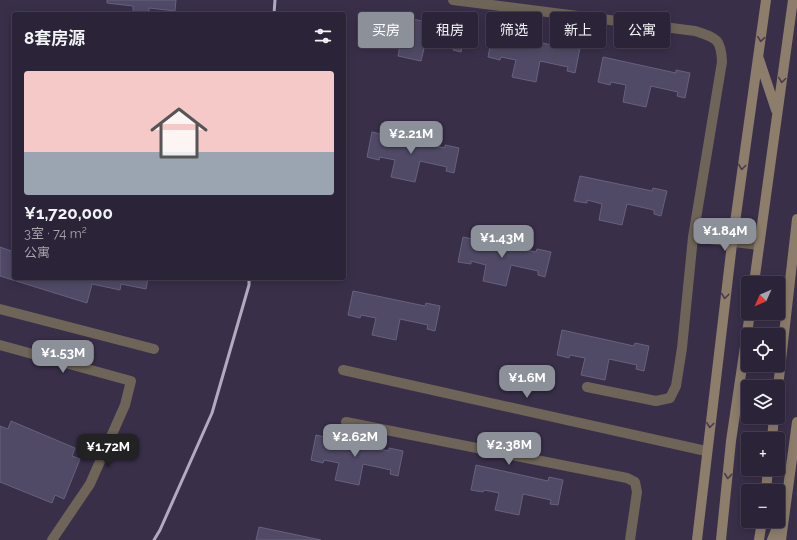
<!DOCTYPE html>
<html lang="zh">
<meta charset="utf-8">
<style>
body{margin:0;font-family:Raleway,"Noto Sans SC",sans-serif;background:#372f42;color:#f1f3f6;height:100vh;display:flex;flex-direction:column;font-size:15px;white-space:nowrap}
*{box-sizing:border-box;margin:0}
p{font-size:13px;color:#a6a4ad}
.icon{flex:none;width:22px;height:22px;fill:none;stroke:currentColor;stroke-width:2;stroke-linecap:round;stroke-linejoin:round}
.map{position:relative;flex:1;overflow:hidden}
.details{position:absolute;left:12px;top:12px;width:334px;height:268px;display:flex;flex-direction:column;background:#2b2337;border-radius:4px;box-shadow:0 2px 10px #0003,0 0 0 1px #474052}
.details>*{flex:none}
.hud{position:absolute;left:358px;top:12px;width:379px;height:36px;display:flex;gap:8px}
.needle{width:26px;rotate:225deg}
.controls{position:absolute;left:741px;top:276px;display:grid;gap:8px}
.controls a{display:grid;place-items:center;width:44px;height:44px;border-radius:4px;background:#2b2337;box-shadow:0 2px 10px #0003,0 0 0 1px #474052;font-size:20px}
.price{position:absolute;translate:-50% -34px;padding:0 9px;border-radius:8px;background:#8c9099;color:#fff;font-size:13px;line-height:26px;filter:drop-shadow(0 1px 2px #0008)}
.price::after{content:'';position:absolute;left:50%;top:24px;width:12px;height:9px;margin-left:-6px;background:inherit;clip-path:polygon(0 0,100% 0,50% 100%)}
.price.on{background:#222;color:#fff}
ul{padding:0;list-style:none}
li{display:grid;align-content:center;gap:8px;height:212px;padding:0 12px}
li+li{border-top:1px solid #474052}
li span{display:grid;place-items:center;height:124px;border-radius:4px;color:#555}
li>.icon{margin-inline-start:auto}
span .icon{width:72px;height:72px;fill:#fffc;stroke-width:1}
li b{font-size:17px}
h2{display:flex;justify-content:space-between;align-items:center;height:48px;padding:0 12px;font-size:17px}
.pill{padding:0 14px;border-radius:4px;background:#2b2337;box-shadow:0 2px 10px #0003,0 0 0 1px #474052;font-size:14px;line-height:36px}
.pill.on{background:#8c9099;color:#fff}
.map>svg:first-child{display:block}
.building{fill:#504a66;stroke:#67617f}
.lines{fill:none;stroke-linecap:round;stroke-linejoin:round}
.street{stroke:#6e6458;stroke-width:10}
.secondary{stroke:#8d7d6b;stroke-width:10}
.rail{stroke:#b2aabf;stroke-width:3}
.oneway{stroke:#463b4e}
</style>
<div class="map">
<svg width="797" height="540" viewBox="0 0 797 540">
<rect width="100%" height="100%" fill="#392f49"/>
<!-- building -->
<path class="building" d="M107,0H176L175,11L149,8V14L133,12V6L107,3Z
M379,12L451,27L452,24L466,27L461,52L453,50L454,46L426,40L421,61L398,56L401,40L386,36V39L373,37Z
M493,32L565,48L566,45L580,48L575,73L567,71L568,67L540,61L536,82L512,77L516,60L501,57L500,60L488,57Z
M603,57L676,73V70L690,73L685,98L677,96L678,92L651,86L646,107L623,102L626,85L611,82L610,85L598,82Z
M372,132L445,148V145L459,148L454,173L446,171L447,167L420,161L415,182L391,177L395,160L380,157L379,160L367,157Z
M580,176L652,191L653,188L667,191L661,216L654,214V210L627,204L622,225L599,220L602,204L587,200V203L574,201Z
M463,237L536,252L537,249L551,252L545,277L538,275V271L511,265L506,286L483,281L486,265L471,261V264L458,262Z
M0,247L14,252V278H148L146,289L121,284L120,290L92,284L87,303L0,276Z
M353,291L425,306L426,303L440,306L435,331L427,329L428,325L400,319L396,340L372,335L376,318L361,315L360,318L348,315Z
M562,330L634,346L635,343L649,346L644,371L636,369L637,365L609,359L605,380L581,375L585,358L570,355L569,358L557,355Z
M11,421L75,448L72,456L80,459L64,499L55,495L52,503L0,482V426L8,429Z
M316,435L389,451V448L403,451L398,476L390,474L391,470L363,464L359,485L335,480L339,463L324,460L323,463L311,460Z
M476,465L548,481L549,477L563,480L558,505L550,504L551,500L523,494L519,515L495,510L499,493L484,490L483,492L471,490Z
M259,527L321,540H256Z"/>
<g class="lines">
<!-- street -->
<path class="street" d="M453,0L695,31C716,38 721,38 722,62L693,237L682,348L676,386L670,398L656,401L587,387
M693,237L759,245
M0,309L154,349
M0,345L131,381L125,405L90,484L52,540
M343,370L706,451
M346,422L627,478L635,482L637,492L630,540"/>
<!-- secondary -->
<path class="secondary" d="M759,59L776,110
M754,283L793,0
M778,387L797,219
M772,439L774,417
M766,491L768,469
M697,540L732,244L766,0
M721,540L731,441L750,313
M759,540L762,521
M772,540L779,523
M781,540L797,422"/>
<!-- rail -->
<path class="rail" d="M274,14L275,0
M154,540L160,530L212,413L249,285V278"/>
</g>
<!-- one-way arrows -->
<defs><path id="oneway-chevron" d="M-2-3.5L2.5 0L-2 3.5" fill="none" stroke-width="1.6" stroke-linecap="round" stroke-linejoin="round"/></defs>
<g class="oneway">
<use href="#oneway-chevron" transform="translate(761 39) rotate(98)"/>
<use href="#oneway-chevron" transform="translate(782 80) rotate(98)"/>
<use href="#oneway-chevron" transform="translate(742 167) rotate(98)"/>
<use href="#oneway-chevron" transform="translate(725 296) rotate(97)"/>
<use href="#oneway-chevron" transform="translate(710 425) rotate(97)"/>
<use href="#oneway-chevron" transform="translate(728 476) rotate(96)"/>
</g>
</svg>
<div class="controls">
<a><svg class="needle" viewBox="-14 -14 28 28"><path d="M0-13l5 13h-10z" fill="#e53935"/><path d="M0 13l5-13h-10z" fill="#a6a4ad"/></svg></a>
<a><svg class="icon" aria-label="locate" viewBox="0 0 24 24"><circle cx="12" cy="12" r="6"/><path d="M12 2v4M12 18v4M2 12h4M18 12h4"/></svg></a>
<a><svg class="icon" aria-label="layers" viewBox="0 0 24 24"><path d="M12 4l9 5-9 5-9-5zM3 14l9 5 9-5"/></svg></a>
<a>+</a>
<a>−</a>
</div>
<b class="price" style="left:411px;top:155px">¥2.21M</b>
<b class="price" style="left:725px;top:252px">¥1.84M</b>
<b class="price" style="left:502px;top:259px">¥1.43M</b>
<b class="price" style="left:63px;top:374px">¥1.53M</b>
<b class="price" style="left:527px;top:399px">¥1.6M</b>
<b class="price" style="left:355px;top:458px">¥2.62M</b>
<b class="price" style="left:509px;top:466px">¥2.38M</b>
<b class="price on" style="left:108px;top:468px">¥1.72M</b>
<div class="hud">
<a class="pill on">买房</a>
<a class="pill">租房</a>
<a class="pill">筛选</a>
<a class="pill">新上</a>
<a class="pill">公寓</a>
</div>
<section class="details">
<h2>8套房源<svg class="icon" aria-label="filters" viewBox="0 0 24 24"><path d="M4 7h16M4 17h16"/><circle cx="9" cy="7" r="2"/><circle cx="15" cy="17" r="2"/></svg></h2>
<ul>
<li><span style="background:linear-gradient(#f6c9c9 65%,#9aa5b1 0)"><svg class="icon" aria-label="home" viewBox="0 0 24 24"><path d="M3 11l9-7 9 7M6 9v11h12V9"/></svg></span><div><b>¥1,720,000</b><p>3室 · 74 m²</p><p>公寓</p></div></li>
</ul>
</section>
</div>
